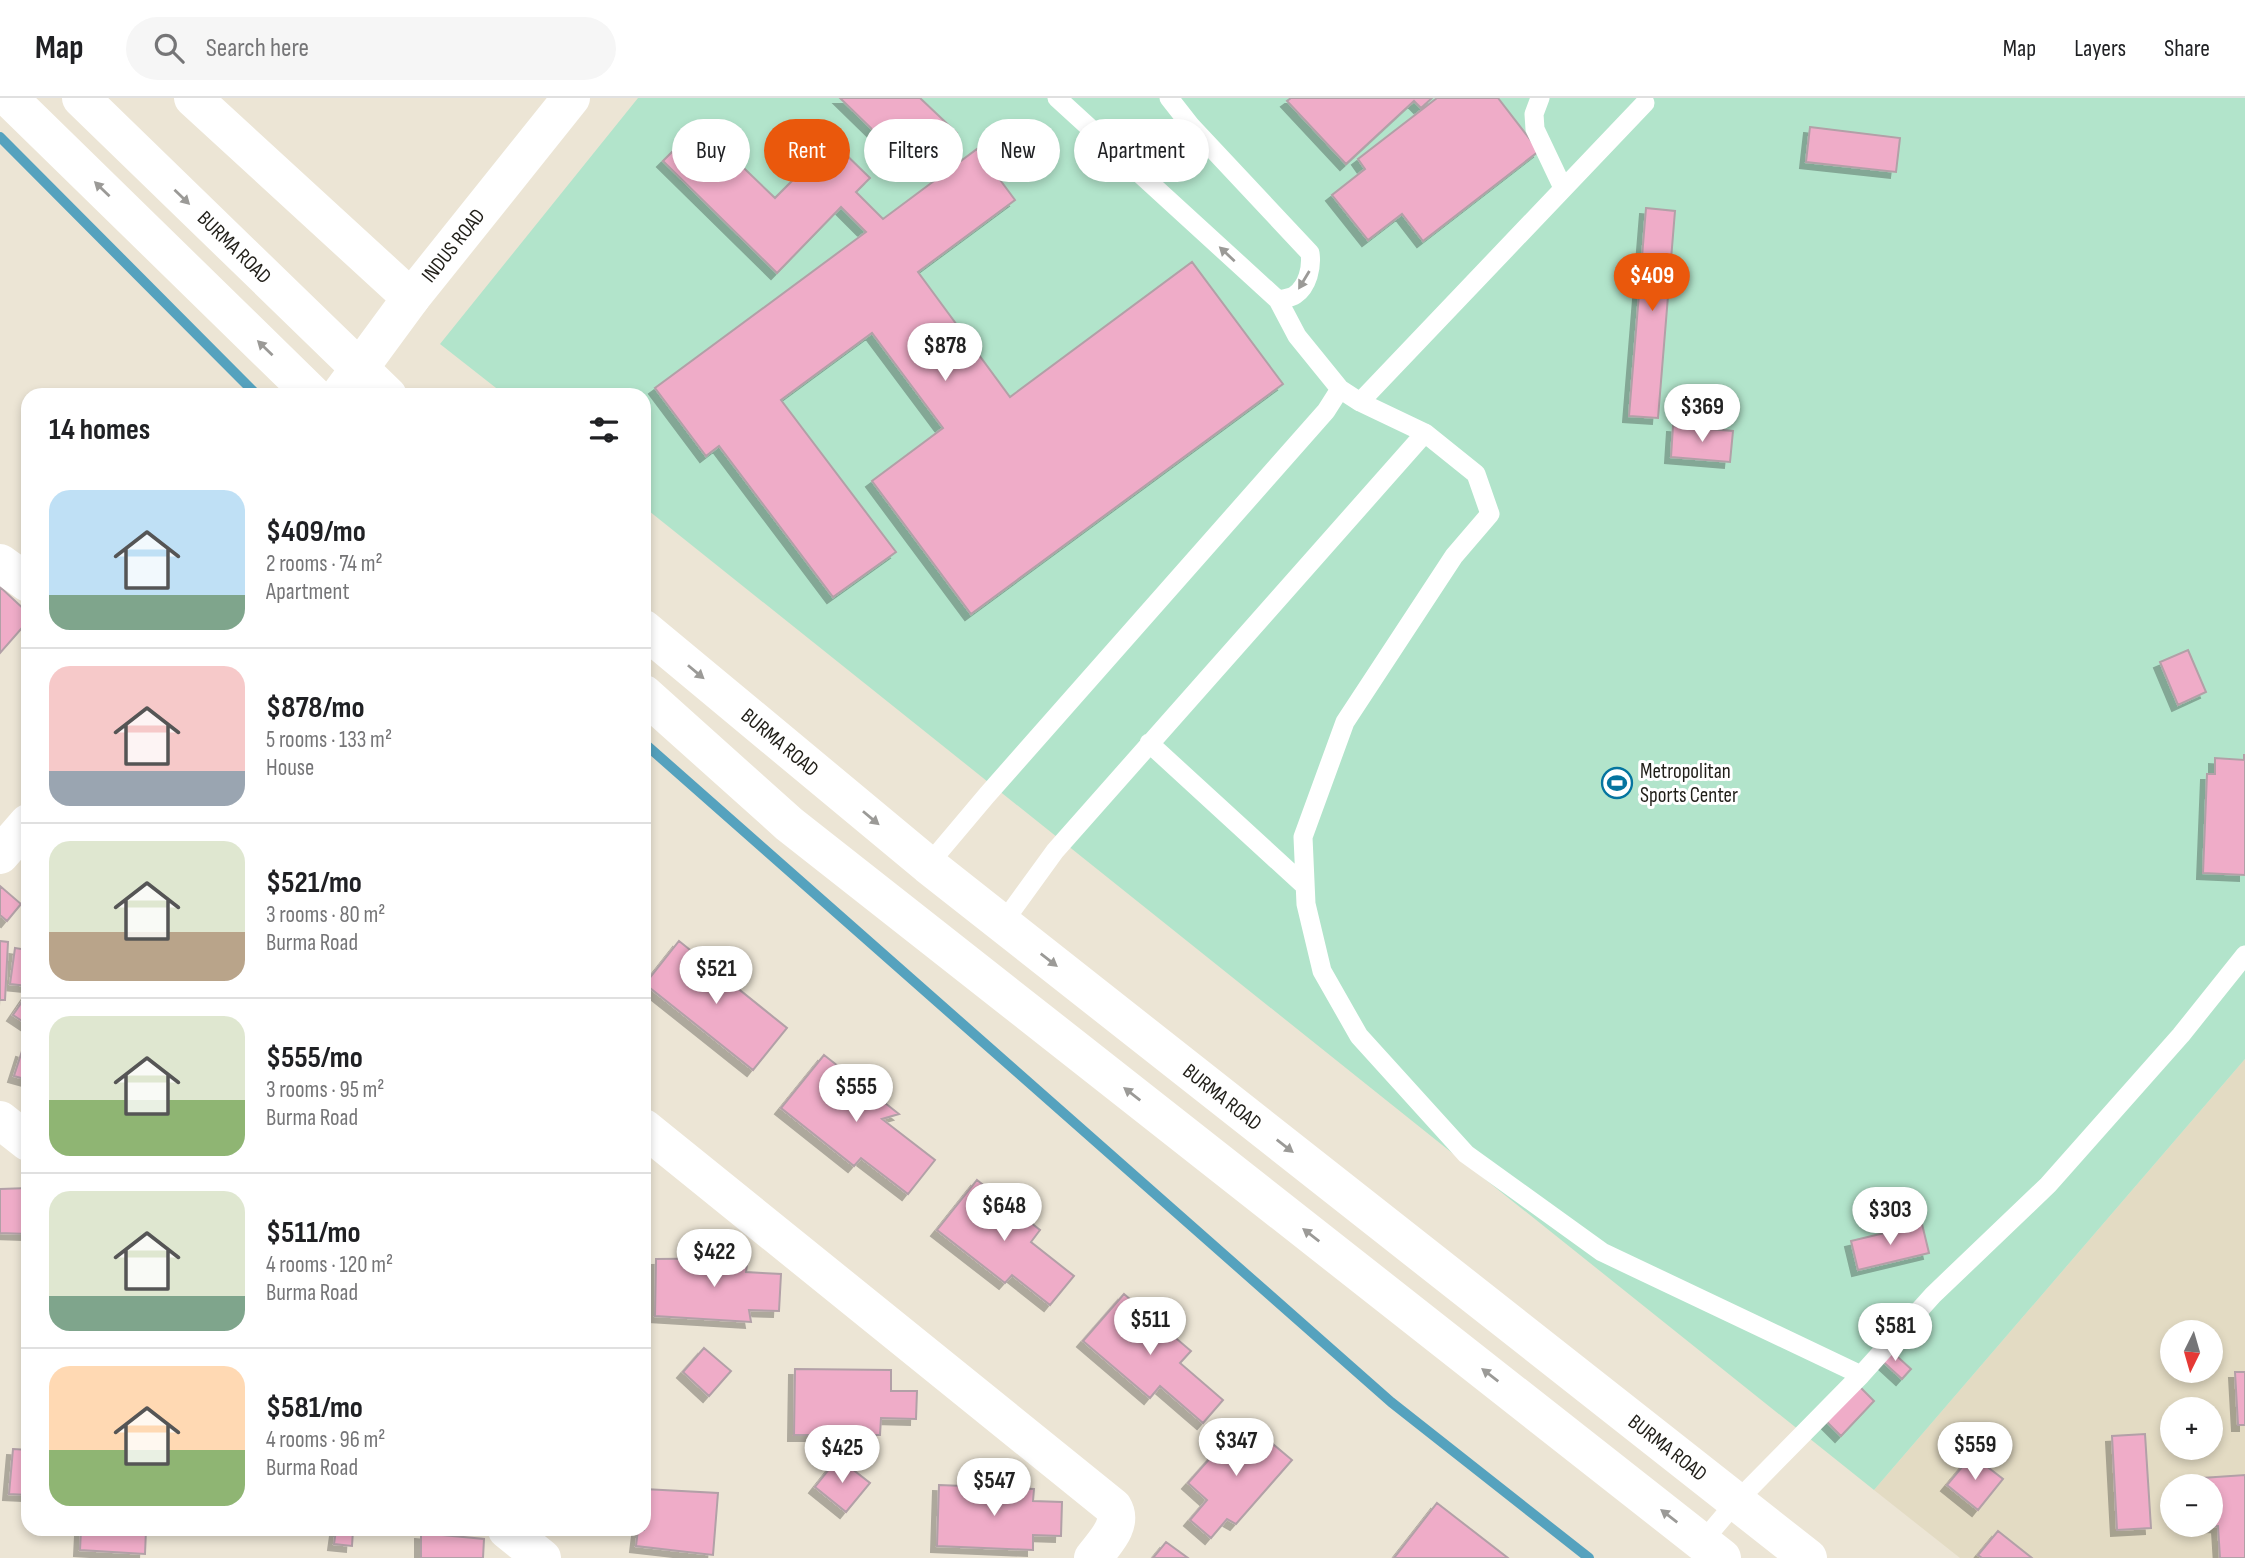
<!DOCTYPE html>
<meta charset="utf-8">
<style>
body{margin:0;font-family:"Sofia Sans Condensed",sans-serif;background:#f6f6f6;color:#202124;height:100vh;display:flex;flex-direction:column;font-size:26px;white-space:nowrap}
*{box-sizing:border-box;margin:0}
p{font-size:23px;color:#757577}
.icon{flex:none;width:38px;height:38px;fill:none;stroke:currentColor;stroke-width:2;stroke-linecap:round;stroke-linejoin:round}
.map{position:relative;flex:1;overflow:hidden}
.drawer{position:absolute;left:21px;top:290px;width:630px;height:1148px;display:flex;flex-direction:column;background:#fff;border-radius:21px;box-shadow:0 4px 10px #0003}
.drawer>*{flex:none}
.hud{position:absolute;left:672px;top:21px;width:665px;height:63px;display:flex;gap:14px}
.needle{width:46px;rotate:185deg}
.tools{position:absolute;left:2160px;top:1222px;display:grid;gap:14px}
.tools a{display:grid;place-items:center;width:63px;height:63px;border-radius:50%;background:#fff;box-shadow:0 4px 10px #0003;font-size:35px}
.price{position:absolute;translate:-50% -60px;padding:0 16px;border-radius:24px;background:#fff;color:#222;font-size:23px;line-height:46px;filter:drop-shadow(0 2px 4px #0008)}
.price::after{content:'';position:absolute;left:50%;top:42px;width:21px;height:16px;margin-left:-10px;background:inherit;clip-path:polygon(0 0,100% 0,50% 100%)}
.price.active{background:#ea580c;color:#fff}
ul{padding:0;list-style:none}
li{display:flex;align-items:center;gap:21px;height:175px;padding:0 28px}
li+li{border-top:2px solid #e0e0e0}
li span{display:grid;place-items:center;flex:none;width:196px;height:140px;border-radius:21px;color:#555}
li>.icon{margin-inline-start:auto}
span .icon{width:84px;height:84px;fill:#fffc;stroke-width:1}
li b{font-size:30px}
h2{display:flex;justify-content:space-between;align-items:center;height:84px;padding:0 28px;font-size:30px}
.chip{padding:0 24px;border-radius:32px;background:#fff;box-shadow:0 4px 10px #0003;font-size:24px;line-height:63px}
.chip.active{background:#ea580c;color:#fff}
header{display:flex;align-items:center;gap:42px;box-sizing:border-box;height:98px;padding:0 35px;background:#fff;border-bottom:2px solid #e0e0e0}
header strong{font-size:33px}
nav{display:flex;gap:38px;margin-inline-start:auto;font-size:24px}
.search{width:490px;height:63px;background:#f6f6f6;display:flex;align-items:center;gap:18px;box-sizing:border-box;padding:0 24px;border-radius:38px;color:#757577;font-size:26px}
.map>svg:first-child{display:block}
.built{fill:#e3dbc3;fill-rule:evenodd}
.green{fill:#b2e4cb}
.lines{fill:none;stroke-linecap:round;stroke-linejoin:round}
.stream{stroke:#55a2be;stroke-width:10}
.building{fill:#efacc8;stroke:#b2a0a7;stroke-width:2;filter:url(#shadow)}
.service{stroke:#fff;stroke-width:19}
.minor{stroke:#fff;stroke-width:38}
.tertiary{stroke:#fff;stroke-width:38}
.secondary{stroke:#fff;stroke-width:38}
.oneway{fill:#9b9a97}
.labels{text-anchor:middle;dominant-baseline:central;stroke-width:6;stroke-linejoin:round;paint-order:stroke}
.street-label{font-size:21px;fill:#201e18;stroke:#fff}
.poi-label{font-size:21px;fill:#201e18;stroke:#fff;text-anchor:start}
</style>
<header>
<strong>Map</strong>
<div class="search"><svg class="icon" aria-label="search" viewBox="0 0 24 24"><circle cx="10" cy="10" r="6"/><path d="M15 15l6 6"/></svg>Search here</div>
<nav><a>Map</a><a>Layers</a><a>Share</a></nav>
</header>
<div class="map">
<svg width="2245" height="1460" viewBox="0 0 2245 1460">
<defs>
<filter id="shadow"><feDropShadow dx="-6" dy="6" stdDeviation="0" flood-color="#0004"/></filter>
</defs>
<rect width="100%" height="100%" fill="#ece5d5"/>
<!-- built -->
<path class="built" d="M2245,961V1460H1960L1874,1392ZM2172,1234H2210V1272H2172ZM2172,1311H2210V1349H2172ZM2172,1388H2210V1426H2172Z"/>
<!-- green -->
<path class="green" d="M638,0H2245V961L1874,1392L644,409V298L505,297L440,246Z"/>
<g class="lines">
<!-- stream -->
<path class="stream" d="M0,39L258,298
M644,645L1391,1304L1589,1460"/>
</g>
<!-- building -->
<path class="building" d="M840,0H920L957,35L917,75Z
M1291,0H1432L1421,10L1414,3L1346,66L1287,3Z
M1437,0H1498L1539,53L1423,143L1402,116L1368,142L1332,97L1365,71L1358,61Z
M699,27L775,100L832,43L870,80L856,94L883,121L977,51L1015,102L918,174L1010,299L1192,164L1283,286L971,516L872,383L943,330L872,235L781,302L896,454L833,499L719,348L706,358L655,290L866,134L841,109L777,175L663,63Z
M1810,29L1900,40L1896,74L1806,64Z
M1646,110L1675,113L1658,320L1629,318Z
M1673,328L1733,333L1730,364L1671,359Z
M0,489L28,515V523L0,555Z
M2188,552L2206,594L2178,607L2160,564Z
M2244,657H2245V777L2203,775L2207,676H2215V660L2244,662Z
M0,788L21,806L7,823L0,817Z
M0,843L8,844L5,902H0Z
M679,843L787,930L753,972L645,886Z
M15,850L28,852V888L10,886Z
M28,895V927L13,917Z
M22,953L28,955V982L14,978Z
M824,957L899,1016L882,1021L935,1062L908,1096L861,1060L854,1068L781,1010Z
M977,1082L1040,1132L1031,1144L1074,1178L1050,1207L1012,1177L1005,1185L937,1132Z
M28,1090V1136L0,1135V1091Z
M1922,1126L1929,1155L1858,1172L1851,1143Z
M748,1160L746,1174L781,1176L779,1213L749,1212L751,1224L655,1218L656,1161Z
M1124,1196L1191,1253L1180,1265L1223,1302L1203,1325L1160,1288L1150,1300L1083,1243Z
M704,1250L731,1273L709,1298L683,1274Z
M1888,1250L1911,1271L1902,1281L1878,1259Z
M795,1271L891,1272V1293H917L916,1321L881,1320L880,1337H794Z
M2235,1274H2245V1327H2238Z
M1859,1288L1874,1303L1841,1338L1826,1323Z
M1244,1322L1292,1362L1236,1426L1227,1421L1211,1440L1190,1422L1207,1402L1188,1385Z
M2145,1336L2151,1430L2117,1432L2112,1338Z
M13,1351L28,1352V1397L9,1396Z
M1972,1357L2003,1381L1978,1412L1947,1387Z
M838,1360L870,1385L846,1414L815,1389Z
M2245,1377V1460H2220L2218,1428L2190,1429V1426H2210V1388H2188L2187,1381Z
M939,1387L1034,1391L1033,1403L1062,1404L1061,1438L1033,1437V1452L937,1448Z
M644,1391L718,1395L713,1457L636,1448L638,1432H644Z
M1437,1405L1508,1460H1394Z
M81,1432H146L145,1456L80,1452Z
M336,1432H353L352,1448L334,1446Z
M1998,1433L2032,1460H1982L1978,1457Z
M421,1435L484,1441L483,1460H421Z
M1166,1444L1188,1460H1153Z"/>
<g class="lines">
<!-- service -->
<path class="service" d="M1169,0L1191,28L1310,155C1312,169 1308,188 1295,197C1291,200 1282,201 1278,202
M1540,0L1534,16L1535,31L1563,90
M1340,291L1360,304L1425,335L1476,376L1490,416L1454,458L1345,624L1303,739L1306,806L1322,873L1359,938L1466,1056L1602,1154L1861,1277
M1360,304L1645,5
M1149,645L1305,788
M928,767L987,697L1326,313L1340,291L1297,238L1278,202L1057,0
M1002,826L1055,753L1425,335
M1702,1444L1736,1404L1861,1277L1933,1197L2048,1087L2181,937L2245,857"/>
<!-- minor -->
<path class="minor" d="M193,0L411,200
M0,465L28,485
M0,757L28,725
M0,1022L28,1044
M644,1030L1113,1409C1124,1427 1104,1445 1093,1460
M507,1432L542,1460"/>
<!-- tertiary -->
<path class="tertiary" id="s1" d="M339,298L411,200L571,0"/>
<!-- secondary -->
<g class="secondary">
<path d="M9,0L314,298"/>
<path id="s2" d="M81,0L388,298"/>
<path id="s3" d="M644,531L928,767L1808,1460"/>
<path d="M644,596L789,726L1722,1460"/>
</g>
</g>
<!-- one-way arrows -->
<defs><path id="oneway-solid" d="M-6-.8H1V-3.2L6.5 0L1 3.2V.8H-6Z" transform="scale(1.75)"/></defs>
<g class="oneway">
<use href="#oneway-solid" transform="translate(102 91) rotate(-136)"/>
<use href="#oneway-solid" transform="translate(182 99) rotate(44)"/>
<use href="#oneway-solid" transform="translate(1227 156) rotate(-137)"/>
<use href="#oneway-solid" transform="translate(1304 182) rotate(121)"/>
<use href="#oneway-solid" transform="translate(265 250) rotate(-136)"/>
<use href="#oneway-solid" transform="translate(696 574) rotate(40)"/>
<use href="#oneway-solid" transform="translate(871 720) rotate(40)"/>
<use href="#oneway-solid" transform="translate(1049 862) rotate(38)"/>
<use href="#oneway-solid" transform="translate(1132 996) rotate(-142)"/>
<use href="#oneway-solid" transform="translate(1285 1048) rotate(38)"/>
<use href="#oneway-solid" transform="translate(1311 1137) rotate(-142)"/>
<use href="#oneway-solid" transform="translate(1490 1277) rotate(-142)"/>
<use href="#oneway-solid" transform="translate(1669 1418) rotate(-142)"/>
</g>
<!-- icons -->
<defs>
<g id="stadium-ring" transform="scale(1.575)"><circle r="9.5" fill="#fff" stroke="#04749f" stroke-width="1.5"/><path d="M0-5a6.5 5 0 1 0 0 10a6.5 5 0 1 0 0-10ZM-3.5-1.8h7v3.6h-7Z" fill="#04749f"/></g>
</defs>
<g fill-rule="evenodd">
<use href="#stadium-ring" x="1617" y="685"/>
</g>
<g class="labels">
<!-- street labels -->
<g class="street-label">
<text stroke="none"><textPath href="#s1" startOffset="189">INDUS ROAD</textPath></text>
<text stroke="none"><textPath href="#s2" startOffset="214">BURMA ROAD</textPath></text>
<text stroke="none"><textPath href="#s3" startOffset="177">BURMA ROAD</textPath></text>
<text stroke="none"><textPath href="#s3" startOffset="744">BURMA ROAD</textPath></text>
<text stroke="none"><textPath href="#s3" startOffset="1311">BURMA ROAD</textPath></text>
</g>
<!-- poi labels -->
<g class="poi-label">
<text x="1640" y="673">Metropolitan<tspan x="1640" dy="24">Sports Center</tspan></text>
</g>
</g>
</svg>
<div class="tools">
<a><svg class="needle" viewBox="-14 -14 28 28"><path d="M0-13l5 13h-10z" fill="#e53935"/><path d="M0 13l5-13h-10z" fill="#757577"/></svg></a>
<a>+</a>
<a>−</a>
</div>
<b class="price active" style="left:1652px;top:215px">$409</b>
<b class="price" style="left:945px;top:285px">$878</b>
<b class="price" style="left:1702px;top:346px">$369</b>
<b class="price" style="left:716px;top:908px">$521</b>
<b class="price" style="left:856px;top:1026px">$555</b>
<b class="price" style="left:1004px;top:1145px">$648</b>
<b class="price" style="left:1890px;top:1149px">$303</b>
<b class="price" style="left:714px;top:1191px">$422</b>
<b class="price" style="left:1150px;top:1259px">$511</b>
<b class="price" style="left:1895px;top:1265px">$581</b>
<b class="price" style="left:1236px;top:1380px">$347</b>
<b class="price" style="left:1975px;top:1384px">$559</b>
<b class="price" style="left:842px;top:1387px">$425</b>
<b class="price" style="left:994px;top:1420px">$547</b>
<div class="hud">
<a class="chip">Buy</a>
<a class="chip active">Rent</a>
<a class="chip">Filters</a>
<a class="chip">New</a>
<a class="chip">Apartment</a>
</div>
<section class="drawer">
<h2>14 homes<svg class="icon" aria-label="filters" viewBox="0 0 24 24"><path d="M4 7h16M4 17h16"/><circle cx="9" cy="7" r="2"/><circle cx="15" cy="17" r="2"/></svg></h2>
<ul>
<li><span style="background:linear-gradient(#bfe0f5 75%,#7fa58c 0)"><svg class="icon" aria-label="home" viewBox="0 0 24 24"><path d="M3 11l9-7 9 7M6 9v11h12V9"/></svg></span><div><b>$409/mo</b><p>2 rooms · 74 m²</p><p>Apartment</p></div></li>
<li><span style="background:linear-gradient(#f6c9c9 75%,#9aa5b1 0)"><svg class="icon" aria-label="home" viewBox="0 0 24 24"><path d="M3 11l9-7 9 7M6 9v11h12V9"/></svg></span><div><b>$878/mo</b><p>5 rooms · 133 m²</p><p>House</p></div></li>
<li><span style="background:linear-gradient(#dfe7d0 65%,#b9a48a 0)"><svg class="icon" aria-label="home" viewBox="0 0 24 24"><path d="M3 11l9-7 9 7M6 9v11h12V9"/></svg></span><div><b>$521/mo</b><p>3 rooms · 80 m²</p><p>Burma Road</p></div></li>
<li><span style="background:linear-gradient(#dfe7d0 60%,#8fb573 0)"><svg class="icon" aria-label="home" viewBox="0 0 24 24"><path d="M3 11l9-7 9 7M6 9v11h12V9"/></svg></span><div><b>$555/mo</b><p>3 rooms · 95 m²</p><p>Burma Road</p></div></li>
<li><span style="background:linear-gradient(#dfe7d0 75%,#7fa58c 0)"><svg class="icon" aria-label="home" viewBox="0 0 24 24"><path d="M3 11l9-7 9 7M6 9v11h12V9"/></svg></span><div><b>$511/mo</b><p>4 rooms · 120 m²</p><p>Burma Road</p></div></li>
<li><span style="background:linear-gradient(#ffd9b3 60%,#8fb573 0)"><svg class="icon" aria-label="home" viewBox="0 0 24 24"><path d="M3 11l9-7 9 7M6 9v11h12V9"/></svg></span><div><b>$581/mo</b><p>4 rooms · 96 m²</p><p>Burma Road</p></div></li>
</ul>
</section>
</div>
